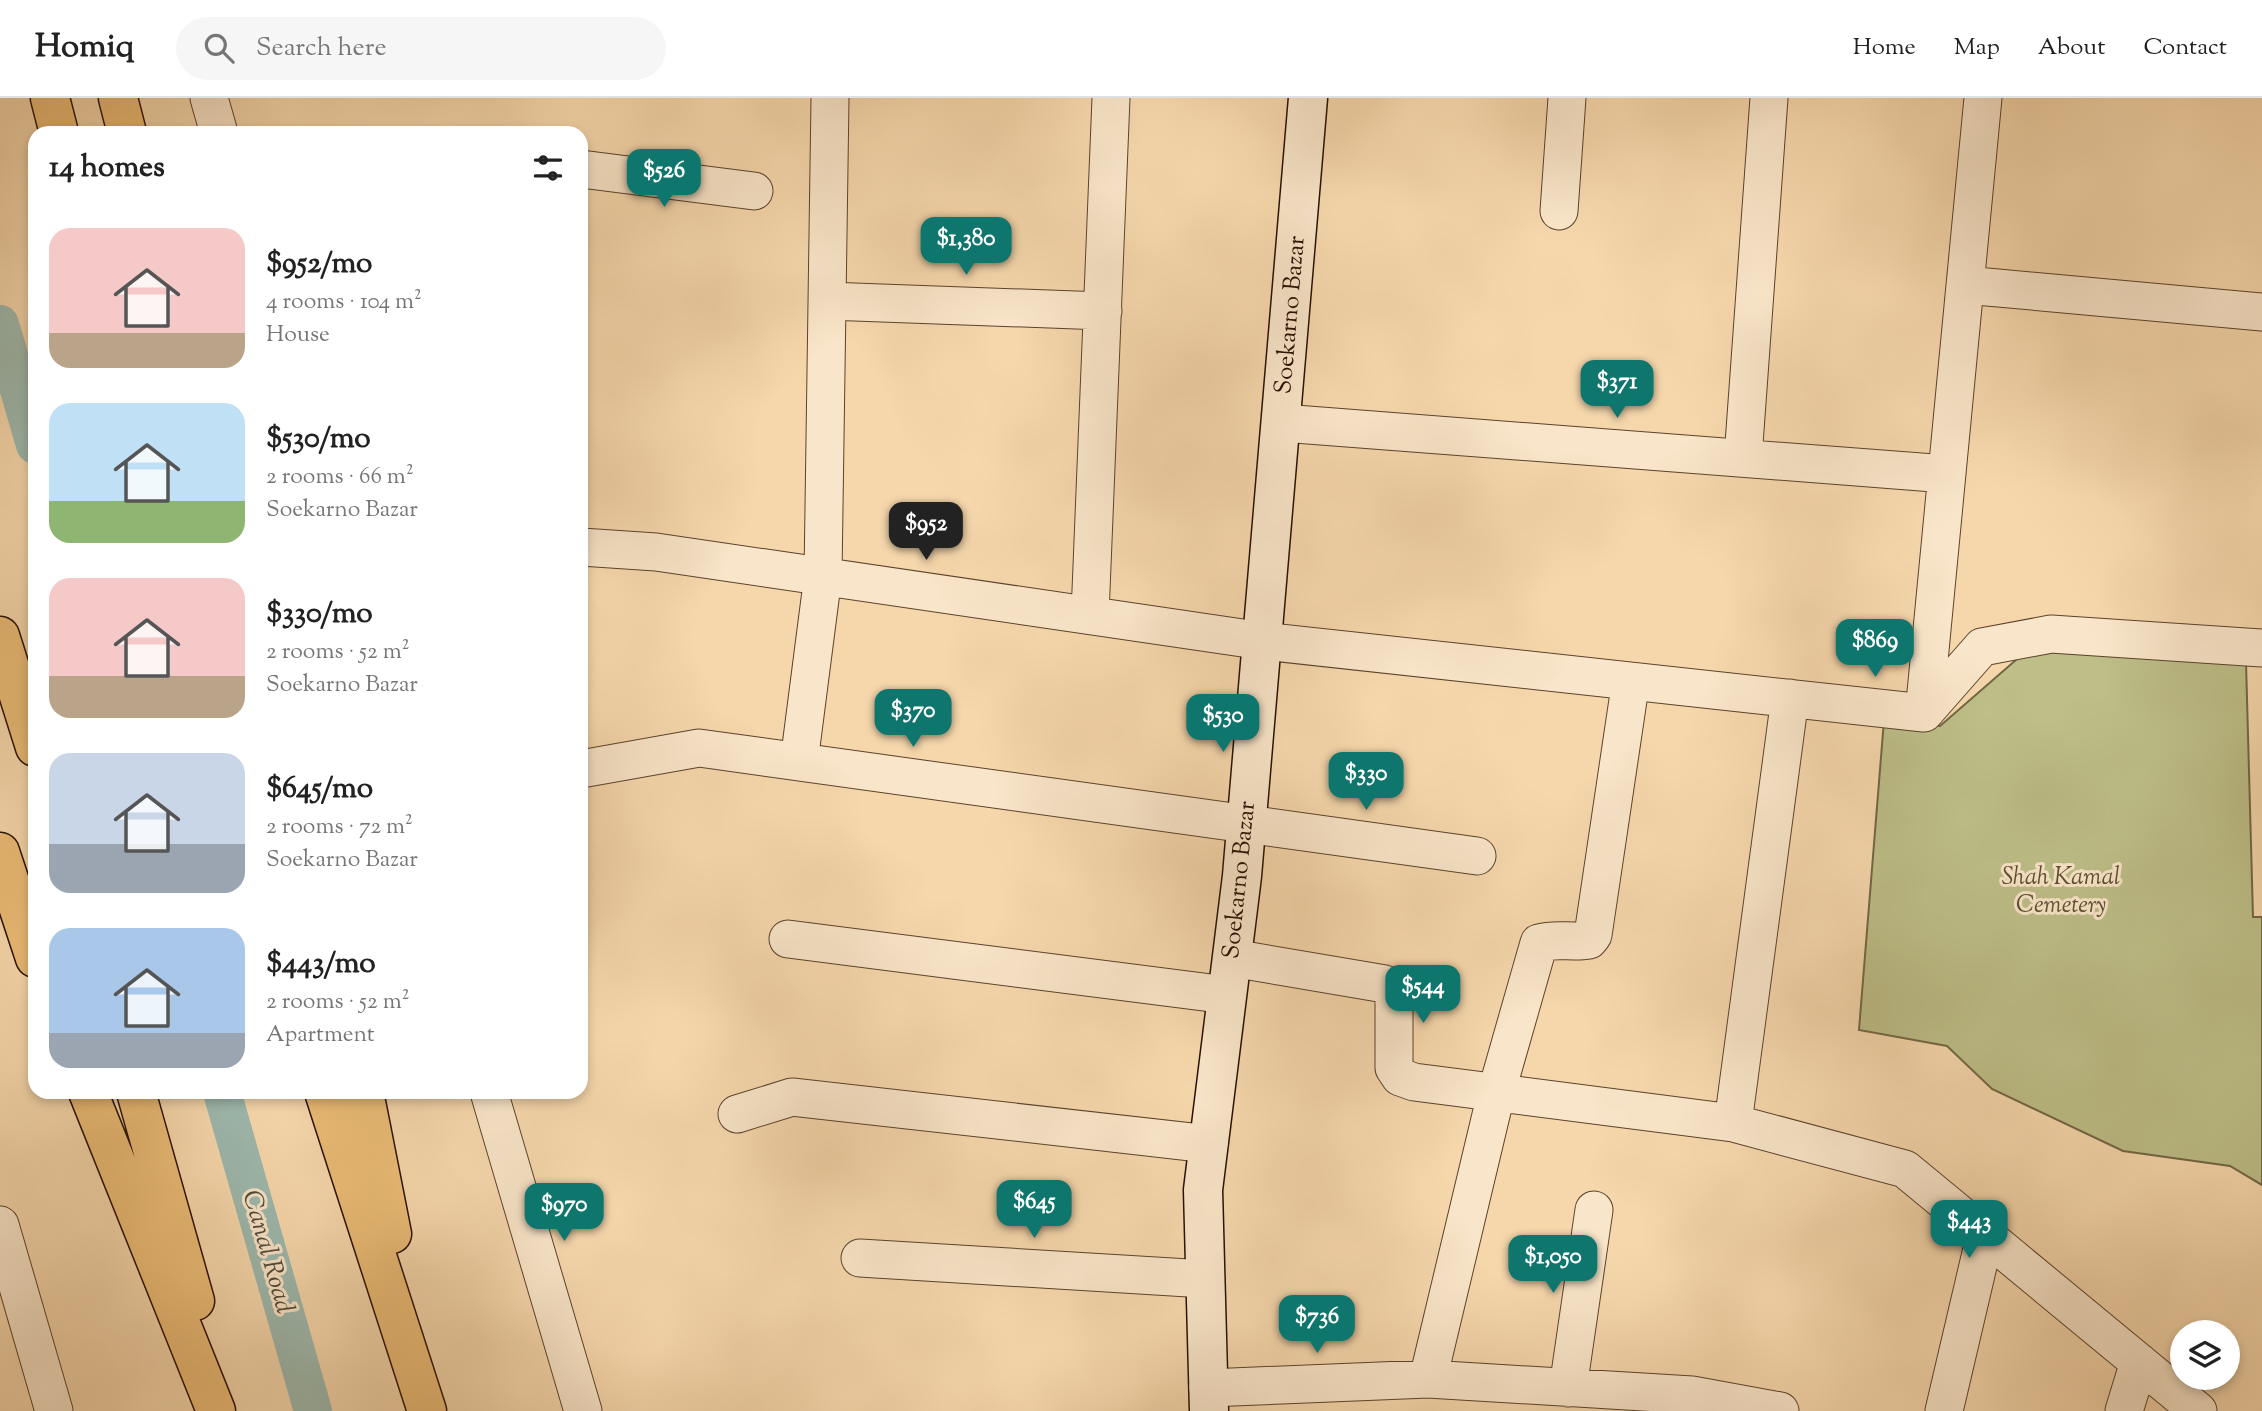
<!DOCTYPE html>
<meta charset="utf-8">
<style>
body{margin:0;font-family:"Sorts Mill Goudy",serif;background:#f6f6f6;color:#222;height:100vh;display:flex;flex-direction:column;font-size:26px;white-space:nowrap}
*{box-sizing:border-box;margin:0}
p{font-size:23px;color:#767676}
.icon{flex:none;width:38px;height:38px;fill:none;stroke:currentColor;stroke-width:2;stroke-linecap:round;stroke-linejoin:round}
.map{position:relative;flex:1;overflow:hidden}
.panel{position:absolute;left:28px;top:28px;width:560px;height:973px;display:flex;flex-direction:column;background:#fff;border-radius:21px;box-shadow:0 4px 10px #0003}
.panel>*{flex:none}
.fabs{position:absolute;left:2170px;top:1222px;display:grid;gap:14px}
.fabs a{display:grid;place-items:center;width:70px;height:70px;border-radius:50%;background:#fff;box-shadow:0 4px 10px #0003;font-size:35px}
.price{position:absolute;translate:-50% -60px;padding:0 16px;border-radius:14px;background:#0f766e;color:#fff;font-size:23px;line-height:46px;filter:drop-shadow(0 2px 4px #0008)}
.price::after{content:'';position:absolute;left:50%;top:42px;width:21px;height:16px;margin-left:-10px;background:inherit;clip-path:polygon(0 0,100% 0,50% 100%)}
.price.selected{background:#222;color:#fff}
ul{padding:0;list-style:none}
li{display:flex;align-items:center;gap:21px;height:175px;padding:0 21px}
li span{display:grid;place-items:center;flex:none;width:196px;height:140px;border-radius:21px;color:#555}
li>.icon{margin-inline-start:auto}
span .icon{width:84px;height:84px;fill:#fffc;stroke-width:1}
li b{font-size:30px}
h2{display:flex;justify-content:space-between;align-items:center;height:84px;padding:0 21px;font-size:30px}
header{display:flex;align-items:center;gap:42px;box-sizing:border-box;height:98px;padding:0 35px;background:#fff;border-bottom:2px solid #e0e0e0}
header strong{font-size:33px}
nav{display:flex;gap:38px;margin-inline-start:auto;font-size:24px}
.search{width:490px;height:63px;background:#f6f6f6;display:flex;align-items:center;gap:18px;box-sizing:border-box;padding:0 24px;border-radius:38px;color:#767676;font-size:26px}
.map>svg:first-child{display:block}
.green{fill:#bdbe88;stroke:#726744;stroke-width:2}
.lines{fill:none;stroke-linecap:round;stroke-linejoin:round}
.canal{stroke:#9db9ae;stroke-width:38}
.street-casing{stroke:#5b422b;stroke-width:39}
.secondary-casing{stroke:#271000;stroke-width:41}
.highway-casing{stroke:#271000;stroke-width:41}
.street{stroke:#f9e5c9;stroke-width:37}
.secondary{stroke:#f9e5c9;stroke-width:38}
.highway{stroke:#ebbc76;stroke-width:38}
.labels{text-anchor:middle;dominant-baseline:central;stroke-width:6;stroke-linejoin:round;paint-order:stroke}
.street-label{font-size:24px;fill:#271000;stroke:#f9e5c9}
.park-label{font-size:24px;font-style:italic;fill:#5c4d30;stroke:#f9e5c9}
.water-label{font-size:26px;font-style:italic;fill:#504b3d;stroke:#f9e5c9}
</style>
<header>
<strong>Homiq</strong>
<div class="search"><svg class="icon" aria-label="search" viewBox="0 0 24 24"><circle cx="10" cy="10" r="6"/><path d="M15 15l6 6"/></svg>Search here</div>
<nav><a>Home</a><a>Map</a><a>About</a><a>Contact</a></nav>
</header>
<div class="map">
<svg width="2262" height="1313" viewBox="0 0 2262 1313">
<rect width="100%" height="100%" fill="#f6d7ac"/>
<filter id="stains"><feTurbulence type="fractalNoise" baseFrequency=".00286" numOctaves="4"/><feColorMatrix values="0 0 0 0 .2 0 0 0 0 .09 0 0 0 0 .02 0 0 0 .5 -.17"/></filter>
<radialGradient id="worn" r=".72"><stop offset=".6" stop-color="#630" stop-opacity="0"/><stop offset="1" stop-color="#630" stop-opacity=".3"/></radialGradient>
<!-- green -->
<path class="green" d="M2032,548L2246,564L2253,819H2262V1087L2230,1068L2123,1053L1992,991L1947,948L1859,932L1884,622L1940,628Z"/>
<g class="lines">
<!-- canal -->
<path class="canal" d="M0,226L35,347
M222,994L313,1313"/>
<!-- street casing -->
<g class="street-casing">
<path id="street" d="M209,0L219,35
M581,71L754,93
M1559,113L1567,0
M1965,187L2262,214
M827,203L1103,213
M1282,325L1947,376
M1743,360L1769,0
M581,449L656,454L1263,543L1924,615L1983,0
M1090,517L1111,0
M1924,615L1982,549L2051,536L2262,550
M799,664L823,478L830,0
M581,671L699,650L1477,758
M788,841L1227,897
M1232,860L1385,886L1394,894V970L1400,979L1414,984L1733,1025L1905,1071L2198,1313
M489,994L583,1313
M737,1016L792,999L1209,1046
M1733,1025L1790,600
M0,1127L54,1313
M860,1160L1205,1181
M1428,1281L1497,992L1539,845C1556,840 1572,845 1589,842L1593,837L1628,602
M1208,1290L1428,1281L1692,1297L1780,1313
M1568,1290L1594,1112
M1944,1313L1985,1138
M2124,1313L2139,1264"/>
</g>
<!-- secondary casing -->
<g class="secondary-casing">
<path id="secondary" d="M1209,1313L1203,1092L1242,778L1308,0"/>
</g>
<!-- highway casing -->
<g class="highway-casing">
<path id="highway" d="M50,0L59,35
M118,0L127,35
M0,538L35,649
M0,754L35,860
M88,994L216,1313
M136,994L195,1203
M324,994L427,1313
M364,994L392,1136"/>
</g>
<!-- street -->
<use href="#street" class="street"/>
<!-- secondary -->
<use href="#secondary" class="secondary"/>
<!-- highway -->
<use href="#highway" class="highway"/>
</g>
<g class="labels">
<!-- street labels -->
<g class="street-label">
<text transform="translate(1291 217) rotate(-85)">Soekarno Bazar</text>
<text transform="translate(1240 782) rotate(-84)">Soekarno Bazar</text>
</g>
<!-- park labels -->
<g class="park-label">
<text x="2061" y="780">Shah Kamal<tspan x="2061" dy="28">Cemetery</tspan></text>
</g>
<!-- water labels -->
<g class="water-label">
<text transform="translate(267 1154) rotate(74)">Canal Road</text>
</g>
</g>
<rect width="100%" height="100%" filter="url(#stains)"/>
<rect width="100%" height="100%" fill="url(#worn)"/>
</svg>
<div class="fabs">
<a><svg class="icon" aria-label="layers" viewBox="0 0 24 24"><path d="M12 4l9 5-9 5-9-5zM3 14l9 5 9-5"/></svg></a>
</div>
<b class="price" style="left:664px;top:111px">$526</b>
<b class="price" style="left:966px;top:179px">$1,380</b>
<b class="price" style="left:1617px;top:322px">$371</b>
<b class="price selected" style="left:926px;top:464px">$952</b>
<b class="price" style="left:1875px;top:581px">$869</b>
<b class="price" style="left:913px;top:651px">$370</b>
<b class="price" style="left:1223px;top:656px">$530</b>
<b class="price" style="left:1366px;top:714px">$330</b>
<b class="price" style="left:1423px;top:927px">$544</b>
<b class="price" style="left:1034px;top:1142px">$645</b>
<b class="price" style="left:564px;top:1145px">$970</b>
<b class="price" style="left:1969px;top:1162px">$443</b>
<b class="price" style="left:1553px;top:1197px">$1,050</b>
<b class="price" style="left:1317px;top:1257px">$736</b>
<section class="panel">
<h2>14 homes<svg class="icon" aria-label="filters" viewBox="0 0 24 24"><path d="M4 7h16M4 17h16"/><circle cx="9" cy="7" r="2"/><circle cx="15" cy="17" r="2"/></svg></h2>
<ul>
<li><span style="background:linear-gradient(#f6c9c9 75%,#b9a48a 0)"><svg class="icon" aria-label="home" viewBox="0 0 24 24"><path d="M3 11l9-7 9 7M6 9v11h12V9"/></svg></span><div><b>$952/mo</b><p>4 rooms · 104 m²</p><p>House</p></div></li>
<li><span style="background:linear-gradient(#bfe0f5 70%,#8fb573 0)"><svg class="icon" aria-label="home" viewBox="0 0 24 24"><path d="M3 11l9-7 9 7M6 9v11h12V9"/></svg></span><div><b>$530/mo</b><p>2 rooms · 66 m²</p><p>Soekarno Bazar</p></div></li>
<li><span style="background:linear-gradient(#f6c9c9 70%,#b9a48a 0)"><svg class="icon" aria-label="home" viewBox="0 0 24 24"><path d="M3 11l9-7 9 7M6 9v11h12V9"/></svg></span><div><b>$330/mo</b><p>2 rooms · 52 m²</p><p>Soekarno Bazar</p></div></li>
<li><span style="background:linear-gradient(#c9d6e8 65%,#9aa5b1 0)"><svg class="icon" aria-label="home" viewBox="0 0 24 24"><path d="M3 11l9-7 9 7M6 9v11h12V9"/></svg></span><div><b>$645/mo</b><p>2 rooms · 72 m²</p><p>Soekarno Bazar</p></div></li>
<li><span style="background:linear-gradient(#a9c7e8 75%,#9aa5b1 0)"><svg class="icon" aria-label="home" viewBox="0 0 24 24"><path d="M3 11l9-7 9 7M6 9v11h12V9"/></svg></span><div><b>$443/mo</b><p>2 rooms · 52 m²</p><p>Apartment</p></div></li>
</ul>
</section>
</div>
